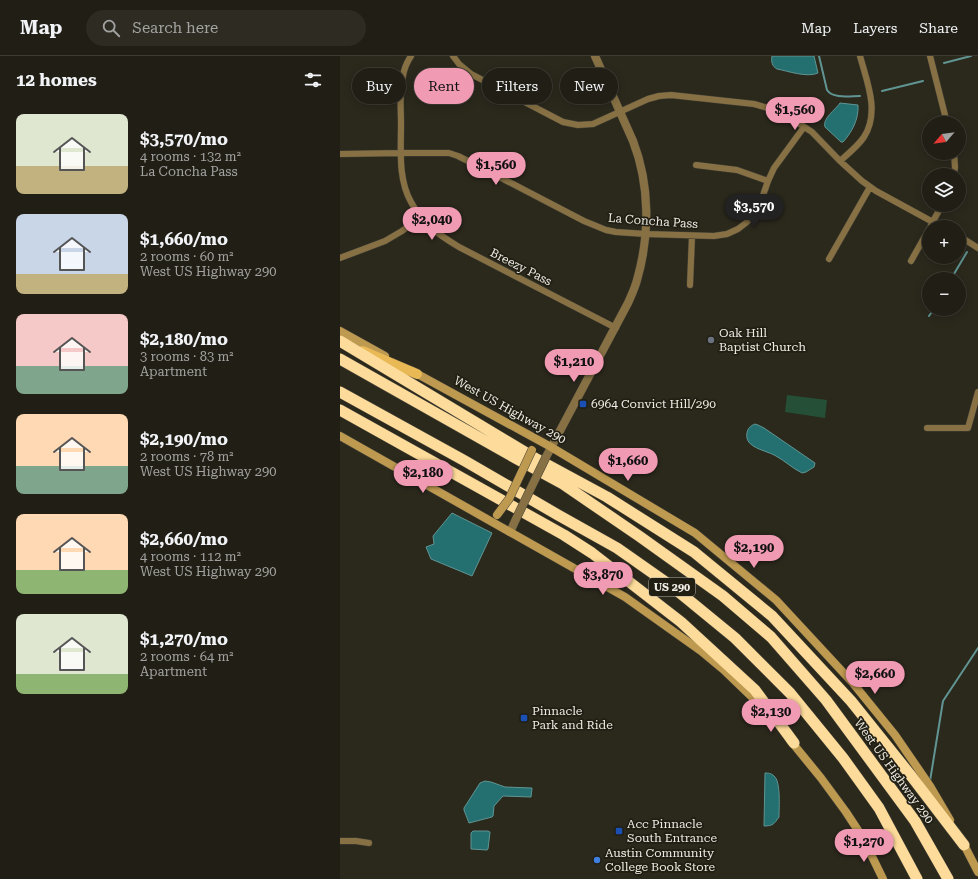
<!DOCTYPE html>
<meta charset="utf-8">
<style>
body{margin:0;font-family:"Roboto Serif",serif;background:#2d2b22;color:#f1f3f6;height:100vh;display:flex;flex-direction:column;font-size:15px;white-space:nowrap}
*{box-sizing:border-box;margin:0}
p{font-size:13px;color:#a2a2a0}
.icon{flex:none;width:22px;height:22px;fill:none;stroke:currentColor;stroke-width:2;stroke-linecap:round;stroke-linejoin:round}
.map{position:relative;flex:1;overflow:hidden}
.panel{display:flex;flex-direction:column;background:#201e15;width:340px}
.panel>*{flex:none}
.top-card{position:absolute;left:12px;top:12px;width:380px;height:36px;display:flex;gap:8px}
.needle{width:26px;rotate:242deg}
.fabs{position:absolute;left:582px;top:60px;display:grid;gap:8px}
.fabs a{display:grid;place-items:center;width:44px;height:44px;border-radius:50%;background:#201e15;box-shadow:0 2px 10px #0003,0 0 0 1px #3d3c34;font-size:20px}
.price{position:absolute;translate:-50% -34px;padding:0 9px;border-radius:14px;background:#f19ab4;color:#111;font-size:13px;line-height:26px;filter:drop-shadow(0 1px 2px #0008)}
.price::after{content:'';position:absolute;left:50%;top:24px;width:12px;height:9px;margin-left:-6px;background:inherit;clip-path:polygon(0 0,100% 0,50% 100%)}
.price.on{background:#222;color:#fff}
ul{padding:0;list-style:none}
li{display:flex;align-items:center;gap:12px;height:100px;padding:0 16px}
li span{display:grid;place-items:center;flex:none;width:112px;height:80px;border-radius:8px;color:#555}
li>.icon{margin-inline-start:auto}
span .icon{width:48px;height:48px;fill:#fffc;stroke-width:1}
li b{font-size:17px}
h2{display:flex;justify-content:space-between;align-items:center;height:48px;padding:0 16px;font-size:17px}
.chip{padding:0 14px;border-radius:18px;background:#201e15;box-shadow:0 2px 10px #0003,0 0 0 1px #3d3c34;font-size:14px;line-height:36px}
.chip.on{background:#f19ab4;color:#111}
header{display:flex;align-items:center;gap:24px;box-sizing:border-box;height:56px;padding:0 20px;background:#201e15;border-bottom:1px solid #3d3c34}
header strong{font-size:19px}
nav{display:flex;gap:22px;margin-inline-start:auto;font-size:14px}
.search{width:280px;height:36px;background:#2d2b22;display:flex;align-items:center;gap:10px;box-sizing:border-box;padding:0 14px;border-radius:22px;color:#a2a2a0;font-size:15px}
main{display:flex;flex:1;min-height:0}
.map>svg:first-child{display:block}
.green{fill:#255037}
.water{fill:#247070;stroke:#609593}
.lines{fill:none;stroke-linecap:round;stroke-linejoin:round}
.stream{stroke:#609593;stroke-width:2}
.minor-casing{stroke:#464338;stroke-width:7}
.tertiary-casing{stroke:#464338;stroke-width:9}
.secondary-casing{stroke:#464338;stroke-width:9}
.primary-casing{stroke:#464338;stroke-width:11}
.motorway-casing{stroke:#464338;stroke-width:12}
.minor{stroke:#877144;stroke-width:6}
.tertiary{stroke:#877144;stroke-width:8}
.secondary{stroke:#be9a50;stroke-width:8}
.primary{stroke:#e9b956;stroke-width:10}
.motorway{stroke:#fddb9a;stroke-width:11}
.tertiary-bridge-casing{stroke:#464338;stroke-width:9;stroke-linecap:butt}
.secondary-bridge-casing{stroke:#464338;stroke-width:9;stroke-linecap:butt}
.tertiary-bridge{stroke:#877144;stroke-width:8}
.secondary-bridge{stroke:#be9a50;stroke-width:8}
.worship-dot{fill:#6b7280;stroke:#211e13;stroke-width:1.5}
.transit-dot{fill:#1a4fb4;stroke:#211e13;stroke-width:1.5}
.shop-dot{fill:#3f7fe0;stroke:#211e13;stroke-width:1.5}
.labels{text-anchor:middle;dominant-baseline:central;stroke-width:3.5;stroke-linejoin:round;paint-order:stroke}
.shield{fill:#211e13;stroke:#b0aea5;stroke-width:1}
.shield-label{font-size:11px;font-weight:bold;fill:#edece4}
.street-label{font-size:12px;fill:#edece4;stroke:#211e13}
.poi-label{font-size:12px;fill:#edece4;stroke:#211e13;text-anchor:start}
</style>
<header>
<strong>Map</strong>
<div class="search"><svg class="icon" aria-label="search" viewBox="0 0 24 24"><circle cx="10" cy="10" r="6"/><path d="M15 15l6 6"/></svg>Search here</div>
<nav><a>Map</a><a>Layers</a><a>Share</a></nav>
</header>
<main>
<section class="panel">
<h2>12 homes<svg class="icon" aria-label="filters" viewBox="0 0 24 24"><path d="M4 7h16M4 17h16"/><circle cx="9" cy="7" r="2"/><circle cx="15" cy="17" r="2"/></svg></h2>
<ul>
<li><span style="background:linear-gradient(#dfe7d0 65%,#c2b280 0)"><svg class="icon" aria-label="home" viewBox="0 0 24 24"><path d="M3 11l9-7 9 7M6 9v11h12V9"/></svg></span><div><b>$3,570/mo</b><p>4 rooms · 132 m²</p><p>La Concha Pass</p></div></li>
<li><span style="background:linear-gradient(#c9d6e8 75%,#c2b280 0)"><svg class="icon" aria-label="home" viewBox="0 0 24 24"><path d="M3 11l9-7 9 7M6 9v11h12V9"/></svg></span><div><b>$1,660/mo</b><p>2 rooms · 60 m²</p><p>West US Highway 290</p></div></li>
<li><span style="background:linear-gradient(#f6c9c9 65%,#7fa58c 0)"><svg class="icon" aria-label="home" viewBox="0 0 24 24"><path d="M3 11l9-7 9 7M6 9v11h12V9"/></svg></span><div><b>$2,180/mo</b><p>3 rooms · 83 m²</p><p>Apartment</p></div></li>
<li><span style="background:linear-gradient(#ffd9b3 65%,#7fa58c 0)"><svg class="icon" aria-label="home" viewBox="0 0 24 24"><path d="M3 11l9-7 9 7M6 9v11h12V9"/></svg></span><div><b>$2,190/mo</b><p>2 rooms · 78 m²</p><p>West US Highway 290</p></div></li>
<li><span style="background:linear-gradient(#ffd9b3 70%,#8fb573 0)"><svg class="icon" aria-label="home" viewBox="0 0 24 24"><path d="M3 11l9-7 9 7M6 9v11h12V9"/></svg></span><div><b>$2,660/mo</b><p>4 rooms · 112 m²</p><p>West US Highway 290</p></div></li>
<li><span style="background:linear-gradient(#dfe7d0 75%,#8fb573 0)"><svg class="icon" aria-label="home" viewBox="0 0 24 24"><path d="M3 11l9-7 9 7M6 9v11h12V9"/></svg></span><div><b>$1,270/mo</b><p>2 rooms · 64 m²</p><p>Apartment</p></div></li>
</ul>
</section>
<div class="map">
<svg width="638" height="823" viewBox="0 0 638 823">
<rect width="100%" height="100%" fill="#2b281c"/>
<!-- green -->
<path class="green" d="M447,339L487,344L485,362L445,356Z"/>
<!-- water -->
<path class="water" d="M432,0H474L478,17C467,22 448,15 437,13C432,10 431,6 432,0Z
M500,47L518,49C519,63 512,76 503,86H501L485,71C482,63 495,54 500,47Z
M415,368L418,369L424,372L475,407L474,411L466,416L462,417C452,412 445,405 436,400C426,394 404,392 407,377C408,372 410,370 415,368Z
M112,457L152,477L132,520L91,503L86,491L94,488L93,480Z
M425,717C428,717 431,717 434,720C441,725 439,752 439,761C434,768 433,770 424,770Z
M145,725L151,726L165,731L192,732L191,741L163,740L154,750L153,760L152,761L129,767L124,754V752L140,727Z
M133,775H148L150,776L148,793L147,794L131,793V777Z"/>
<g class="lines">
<!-- stream -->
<path class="stream" d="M479,0L487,34C493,43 510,40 520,40
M604,7L631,0
M542,35L583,25
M611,223L627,196
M589,260L594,253
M590,725L603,645L638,592"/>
<!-- minor casing -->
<g class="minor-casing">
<path id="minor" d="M71,0C67,6 64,13 63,20C59,35 61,52 61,68C61,94 58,123 71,146C82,167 99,179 119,191L276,272
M113,0L119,8L131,18L223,66L238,69L253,68L308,43L319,40L331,39L414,48L428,52L443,58L452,63L472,76L500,105L522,125L536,135L602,171
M590,0L607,67
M614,97L615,111L614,119
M0,98L61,97H109L118,100L144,113L244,165L266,174L276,176L306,178L374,180L387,178L398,173L407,166L415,157L420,148L428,125L434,112L464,71
M500,105C508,98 518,90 524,81C540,56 527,26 520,0
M356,109L397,114L428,125
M591,169L602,149
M619,180L638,192
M0,202L45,185L62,175L81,161
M489,203L530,131
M571,205L589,173
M350,229L352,180
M587,372H628L638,336
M0,785H16L29,787"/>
</g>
<!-- tertiary casing -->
<g class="tertiary-casing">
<path id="tertiary" d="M206,401L288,247C291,240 295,232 297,224C310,179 310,129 293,85L255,0
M170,476L176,463"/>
</g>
<!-- secondary casing -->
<g class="secondary-casing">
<path id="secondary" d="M0,275L45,300
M72,315L211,391L355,477L436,544L512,626L555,679L590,730L610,764
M0,380L285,541L361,595L385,615L413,642L425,656
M450,684L481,722L506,756L523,782L543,823
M622,785L638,816"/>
</g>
<!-- primary casing -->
<g class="primary-casing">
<path id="primary" d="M23,295L77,318"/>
</g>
<!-- motorway casing -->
<g class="motorway-casing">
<path id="motorway" d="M0,285L193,401L267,441L354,496L432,560L511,645L572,721L624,789
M0,303L177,403L223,428L299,480L383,540L431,581L486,644L575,765L608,823
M0,336L125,405L218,459L277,492L334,532L395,582L450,637L503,702L539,752L577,823
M0,354L224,479L252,497L341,566L415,634L454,687"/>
</g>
<!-- minor -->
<use href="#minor" class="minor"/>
<!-- tertiary -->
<use href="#tertiary" class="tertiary"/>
<!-- secondary -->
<use href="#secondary" class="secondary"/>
<!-- primary -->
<use href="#primary" class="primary"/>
<!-- motorway -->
<use href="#motorway" class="motorway"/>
<!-- tertiary-bridge casing -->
<g class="tertiary-bridge-casing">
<path id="tertiary-bridge" d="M176,463L206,401"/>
</g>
<!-- secondary-bridge casing -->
<g class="secondary-bridge-casing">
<path id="secondary-bridge" d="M157,459L169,443L192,394"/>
</g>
<!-- tertiary-bridge -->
<use href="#tertiary-bridge" class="tertiary-bridge"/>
<!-- secondary-bridge -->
<use href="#secondary-bridge" class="secondary-bridge"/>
</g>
<!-- markers -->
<circle class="worship-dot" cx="371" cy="284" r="4"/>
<g class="transit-dot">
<rect x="239" y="344" width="8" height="8" rx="2"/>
<rect x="180" y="658" width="8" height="8" rx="2"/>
<rect x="275" y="771" width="8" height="8" rx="2"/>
</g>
<circle class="shop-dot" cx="257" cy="804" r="4"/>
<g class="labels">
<!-- shield labels -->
<rect class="shield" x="309" y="522" width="46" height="18" rx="3"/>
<g class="shield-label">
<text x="332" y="531">US 290</text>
</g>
<!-- street labels -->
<g class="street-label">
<text transform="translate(313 165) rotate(4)">La Concha Pass</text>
<text transform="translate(181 211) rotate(27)">Breezy Pass</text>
<text transform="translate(170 354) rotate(29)">West US Highway 290</text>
<text transform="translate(554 715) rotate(54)">West US Highway 290</text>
</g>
<!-- poi labels -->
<g class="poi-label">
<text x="379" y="277">Oak Hill<tspan x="379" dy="14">Baptist Church</tspan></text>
<text x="251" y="348">6964 Convict Hill/290</text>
<text x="192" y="655">Pinnacle<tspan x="192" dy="14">Park and Ride</tspan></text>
<text x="287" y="768">Acc Pinnacle<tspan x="287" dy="14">South Entrance</tspan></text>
<text x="265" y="797">Austin Community<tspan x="265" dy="14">College Book Store</tspan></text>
</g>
</g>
</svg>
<div class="fabs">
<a><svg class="needle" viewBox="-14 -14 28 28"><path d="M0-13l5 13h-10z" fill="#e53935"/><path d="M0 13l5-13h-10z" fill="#a2a2a0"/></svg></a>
<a><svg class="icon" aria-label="layers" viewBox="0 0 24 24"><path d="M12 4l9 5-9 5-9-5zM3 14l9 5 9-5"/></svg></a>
<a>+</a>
<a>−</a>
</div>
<b class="price" style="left:455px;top:75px">$1,560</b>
<b class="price" style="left:156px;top:130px">$1,560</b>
<b class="price on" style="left:414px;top:172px">$3,570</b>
<b class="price" style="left:92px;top:185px">$2,040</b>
<b class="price" style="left:234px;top:327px">$1,210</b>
<b class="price" style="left:288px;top:426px">$1,660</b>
<b class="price" style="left:83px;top:438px">$2,180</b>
<b class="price" style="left:414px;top:513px">$2,190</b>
<b class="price" style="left:263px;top:540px">$3,870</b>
<b class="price" style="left:535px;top:639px">$2,660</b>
<b class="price" style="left:431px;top:677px">$2,130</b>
<b class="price" style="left:524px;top:807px">$1,270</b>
<div class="top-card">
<a class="chip">Buy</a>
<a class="chip on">Rent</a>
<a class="chip">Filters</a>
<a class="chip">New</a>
</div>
</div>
</main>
